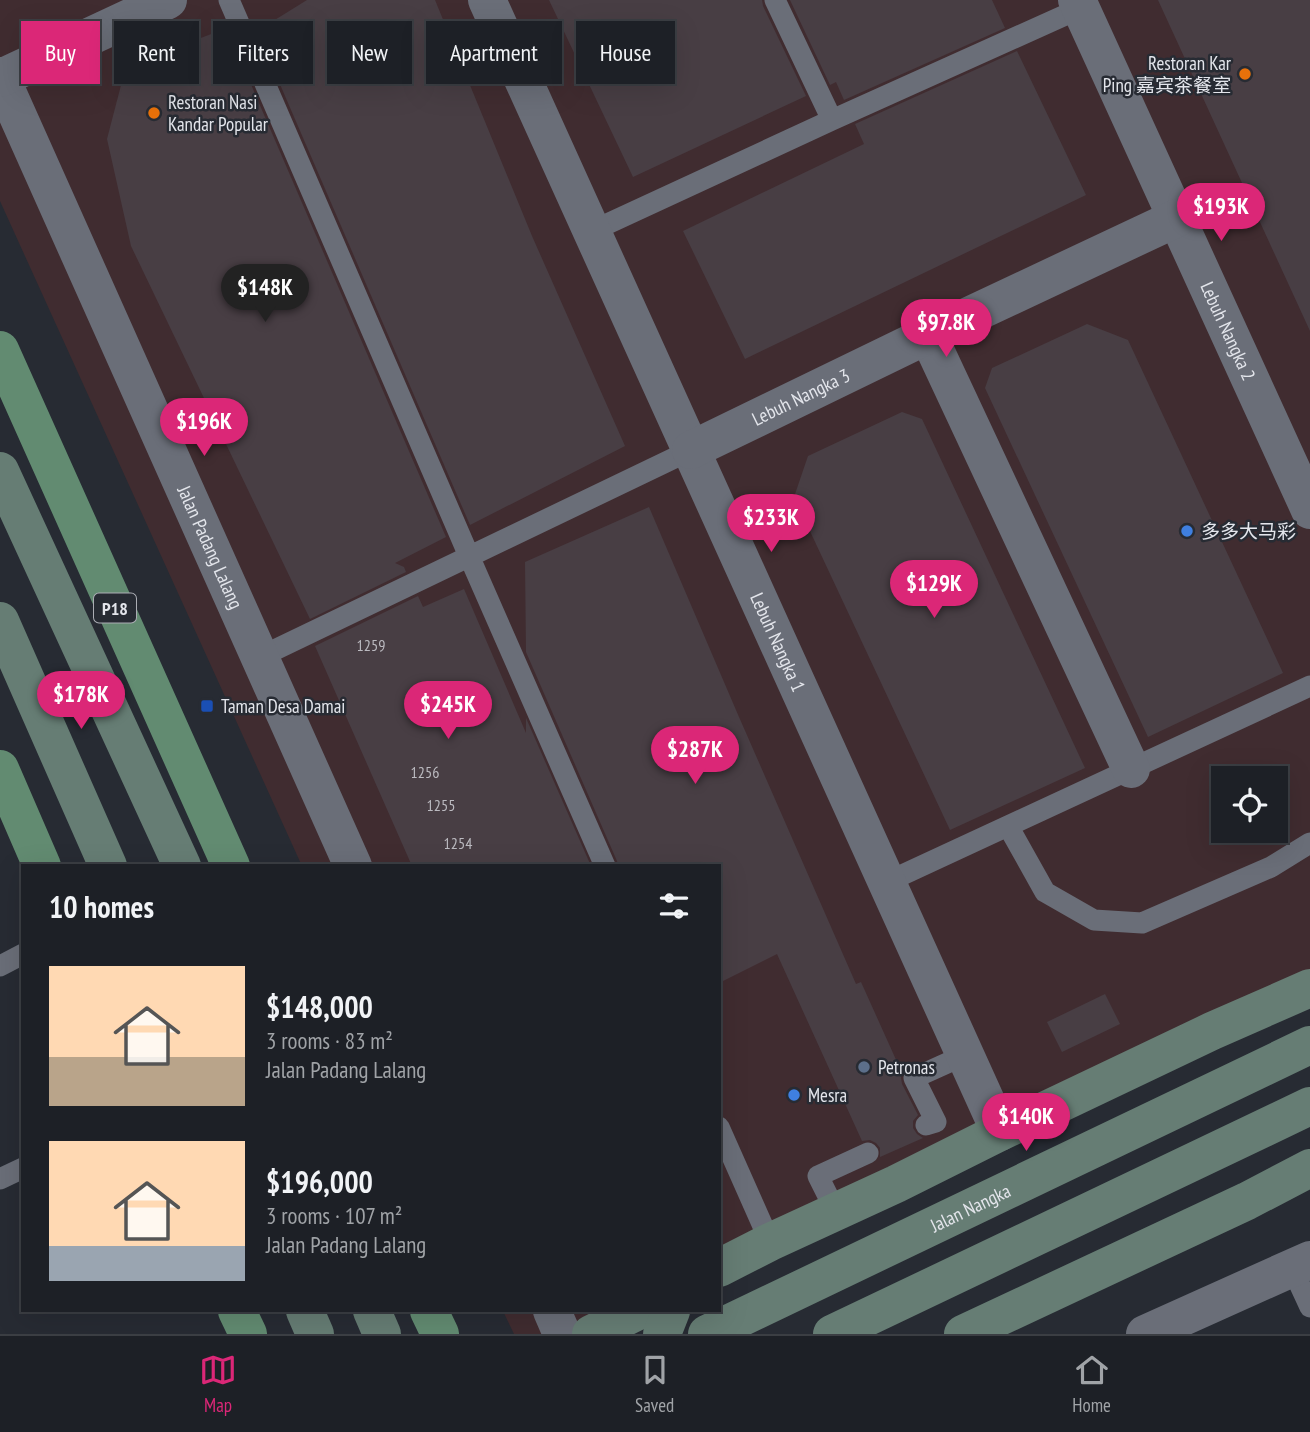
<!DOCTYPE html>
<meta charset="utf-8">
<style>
body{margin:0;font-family:"PT Sans Narrow","Noto Sans SC",sans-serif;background:#25282e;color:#f1f3f6;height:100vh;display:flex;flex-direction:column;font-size:26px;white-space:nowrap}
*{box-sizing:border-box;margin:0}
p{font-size:23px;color:#a0a3a7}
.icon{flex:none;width:38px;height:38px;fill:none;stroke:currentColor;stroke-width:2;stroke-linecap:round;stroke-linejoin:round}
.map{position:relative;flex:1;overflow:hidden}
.side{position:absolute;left:21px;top:864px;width:700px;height:448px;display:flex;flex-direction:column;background:#1d2026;border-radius:0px;box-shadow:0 7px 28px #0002,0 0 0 2px #3b3e43}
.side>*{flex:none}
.top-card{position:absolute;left:21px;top:21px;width:700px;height:63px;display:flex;gap:14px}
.controls{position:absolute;left:1211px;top:766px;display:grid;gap:14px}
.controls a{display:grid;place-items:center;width:77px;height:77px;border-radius:0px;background:#1d2026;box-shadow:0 7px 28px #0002,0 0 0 2px #3b3e43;font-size:35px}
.price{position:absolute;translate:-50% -60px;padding:0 16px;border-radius:24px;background:#db2777;color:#fff;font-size:23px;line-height:46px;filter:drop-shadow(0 2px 4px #0008)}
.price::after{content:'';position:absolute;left:50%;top:42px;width:21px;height:16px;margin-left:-10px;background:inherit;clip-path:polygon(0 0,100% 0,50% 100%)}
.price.active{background:#222;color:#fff}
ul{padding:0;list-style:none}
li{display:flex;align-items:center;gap:21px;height:175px;padding:0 28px}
li span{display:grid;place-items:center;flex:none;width:196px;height:140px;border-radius:0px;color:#555}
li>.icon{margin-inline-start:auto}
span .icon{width:84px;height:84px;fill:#fffc;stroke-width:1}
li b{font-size:30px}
h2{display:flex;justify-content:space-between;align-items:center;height:84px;padding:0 28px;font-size:30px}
.pill{padding:0 24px;border-radius:0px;background:#1d2026;box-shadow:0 7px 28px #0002,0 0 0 2px #3b3e43;font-size:24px;line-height:63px}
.pill.active{background:#db2777;color:#fff}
.tabs{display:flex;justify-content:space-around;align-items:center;height:98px;border-top:2px solid #3b3e43;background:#1d2026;font-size:19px;color:#a0a3a7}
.tabs a{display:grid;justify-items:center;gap:4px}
.tabs .active{color:#db2777}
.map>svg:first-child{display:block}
.commercial{fill:#402c30;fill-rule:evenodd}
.building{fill:#483e44}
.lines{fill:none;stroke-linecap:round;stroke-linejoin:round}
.lane{stroke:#6a6e78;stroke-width:21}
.street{stroke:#6a6e78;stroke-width:38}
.secondary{stroke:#667d74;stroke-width:38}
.primary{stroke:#628b71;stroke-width:38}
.food-dot{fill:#e8710a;stroke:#272b33;stroke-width:2.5}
.shop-dot{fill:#3f7fe0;stroke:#272b33;stroke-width:2.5}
.transit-dot{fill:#1a4fb4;stroke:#272b33;stroke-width:2.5}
.service-dot{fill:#5c6f8a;stroke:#272b33;stroke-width:2.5}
.labels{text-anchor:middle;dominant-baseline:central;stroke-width:5;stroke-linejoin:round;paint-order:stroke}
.number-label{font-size:16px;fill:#bcbbc1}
.shield{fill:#272b33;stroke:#abadb4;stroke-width:2}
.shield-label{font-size:18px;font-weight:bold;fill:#e3e5eb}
.poi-label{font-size:19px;fill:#e3e5eb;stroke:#272b33;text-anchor:start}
.street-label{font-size:19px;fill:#e3e5eb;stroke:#272b33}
</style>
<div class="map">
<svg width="1310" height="1334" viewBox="0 0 1310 1334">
<rect width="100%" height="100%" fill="#272b33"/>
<!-- commercial -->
<path class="commercial" d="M0,0H1310V970L719,1288V866H302L0,201ZM1223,779H1276V831H1223Z
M503,1311H676L633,1334H514Z"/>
<!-- building -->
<path class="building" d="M307,0H435L532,236L625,446L470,525L257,31Z
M549,0H762L763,6L806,96L633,177Z
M790,0H992L1005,28L844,100L836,82L830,85Z
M1158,0H1310V331Z
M214,33L223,52L234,45L446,537L395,563L404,567L406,572L310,619L131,246L107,139L126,66Z
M1017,51L1086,195L745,359L683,231L864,144L855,124Z
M1087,324L1128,340L1283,673L1148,737L985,388L992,368Z
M902,412L922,419L1085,768L950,830L794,497L808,456Z
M649,507L739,717L856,984L861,982L902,1073L901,1078L902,1084L918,1115L913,1121V1128L917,1134L923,1138L880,1157V1148L876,1143L870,1140L862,1141L777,954L719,983V866H618L617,861L526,652L525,562Z
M464,589L526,733V718L591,866H412L315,646L418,596L423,607Z
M1105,994L1120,1024L1062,1052L1047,1022Z"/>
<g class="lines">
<!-- lane -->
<path class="lane" d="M229,0L469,556L605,866
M775,0L832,120
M592,231L832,120L1081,8
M260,657L691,450
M1008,826L1045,892L1094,920L1142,923L1271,867L1310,843
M887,882L1310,686
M0,966L23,954
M926,1125L936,1122L914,1078L965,1055
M719,1127L770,1242
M0,1179L23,1168
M836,1212L818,1176L868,1153
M1292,1268L1310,1307"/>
<!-- street -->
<g class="street">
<path id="s1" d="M487,0L1000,1132"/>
<path id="s2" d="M1077,0L1310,510"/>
<path id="s3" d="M0,76L353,866"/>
<path d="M1,78L168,0"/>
<path d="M928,335L1131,769"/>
<path id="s4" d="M691,450L928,335L1177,218"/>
<path d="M552,1311L562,1334"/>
<path d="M1145,1334L1310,1260"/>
</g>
<!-- secondary -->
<g class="secondary">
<path d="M0,471L182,866"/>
<path d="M0,621L108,866"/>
<path d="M719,1268L770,1242L896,1184L1000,1132L1212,1031L1310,988"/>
<path d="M305,1311L315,1334"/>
<path d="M372,1311L382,1334"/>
<path d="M591,1334L638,1311"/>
<path d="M662,1334L671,1311"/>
<path id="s5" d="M707,1334L1310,1045"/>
<path d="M832,1334L1310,1106"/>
<path d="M963,1334L1247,1201L1310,1168"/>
</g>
<!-- primary -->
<path class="primary" d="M0,350L231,866
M0,769L42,866
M237,1311L248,1334
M429,1311L440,1334"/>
</g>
<!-- markers -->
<g class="food-dot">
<circle cx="1245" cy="74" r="7"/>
<circle cx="154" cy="113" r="7"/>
</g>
<g class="shop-dot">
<circle cx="1187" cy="531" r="7"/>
<circle cx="794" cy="1095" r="7"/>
</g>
<rect class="transit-dot" x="200" y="699" width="14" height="14" rx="3.5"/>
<circle class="service-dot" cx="864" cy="1067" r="7"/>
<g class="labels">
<!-- number labels -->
<g class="number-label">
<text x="371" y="645">1259</text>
<text x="425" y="772">1256</text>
<text x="441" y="805">1255</text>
<text x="458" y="843">1254</text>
</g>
<!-- shield labels -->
<rect class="shield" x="94" y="593.5" width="42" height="29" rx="5"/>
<g class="shield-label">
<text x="115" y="608">P18</text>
</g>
<!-- poi labels -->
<g class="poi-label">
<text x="1231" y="63" text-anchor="end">Restoran Kar<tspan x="1231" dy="22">Ping 嘉宾茶餐室</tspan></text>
<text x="168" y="102">Restoran Nasi<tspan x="168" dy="22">Kandar Popular</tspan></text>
<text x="1201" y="531">多多大马彩</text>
<text x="221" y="706">Taman Desa Damai</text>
<text x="878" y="1067">Petronas</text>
<text x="808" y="1095">Mesra</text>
</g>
<!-- street labels -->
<g class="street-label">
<text stroke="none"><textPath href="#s2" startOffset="364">Lebuh Nangka 2</textPath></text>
<text stroke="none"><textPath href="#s4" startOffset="122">Lebuh Nangka 3</textPath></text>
<text stroke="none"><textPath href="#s3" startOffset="516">Jalan Padang Lalang</textPath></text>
<text stroke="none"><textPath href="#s1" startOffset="705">Lebuh Nangka 1</textPath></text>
<text stroke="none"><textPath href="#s5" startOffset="292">Jalan Nangka</textPath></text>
</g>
</g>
</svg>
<div class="controls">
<a><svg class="icon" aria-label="locate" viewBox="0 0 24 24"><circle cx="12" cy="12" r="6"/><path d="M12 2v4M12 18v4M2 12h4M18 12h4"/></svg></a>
</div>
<b class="price" style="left:1221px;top:243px">$193K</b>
<b class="price active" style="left:265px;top:324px">$148K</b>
<b class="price" style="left:946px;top:359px">$97.8K</b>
<b class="price" style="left:204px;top:458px">$196K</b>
<b class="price" style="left:771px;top:554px">$233K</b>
<b class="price" style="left:934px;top:620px">$129K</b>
<b class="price" style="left:81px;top:731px">$178K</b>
<b class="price" style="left:448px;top:741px">$245K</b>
<b class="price" style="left:695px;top:786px">$287K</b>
<b class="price" style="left:1026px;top:1153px">$140K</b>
<div class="top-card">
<a class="pill active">Buy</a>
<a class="pill">Rent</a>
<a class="pill">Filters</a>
<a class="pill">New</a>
<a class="pill">Apartment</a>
<a class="pill">House</a>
</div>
<section class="side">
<h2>10 homes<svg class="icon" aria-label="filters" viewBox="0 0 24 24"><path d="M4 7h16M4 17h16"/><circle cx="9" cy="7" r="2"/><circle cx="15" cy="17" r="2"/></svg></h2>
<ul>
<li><span style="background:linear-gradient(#ffd9b3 65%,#b9a48a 0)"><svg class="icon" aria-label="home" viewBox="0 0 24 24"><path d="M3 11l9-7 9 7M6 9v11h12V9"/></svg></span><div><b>$148,000</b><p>3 rooms · 83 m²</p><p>Jalan Padang Lalang</p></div></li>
<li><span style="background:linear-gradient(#ffd9b3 75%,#9aa5b1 0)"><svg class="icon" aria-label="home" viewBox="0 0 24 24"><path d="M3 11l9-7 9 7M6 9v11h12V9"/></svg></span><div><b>$196,000</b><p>3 rooms · 107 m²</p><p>Jalan Padang Lalang</p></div></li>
</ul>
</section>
</div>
<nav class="tabs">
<a class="active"><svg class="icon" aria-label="map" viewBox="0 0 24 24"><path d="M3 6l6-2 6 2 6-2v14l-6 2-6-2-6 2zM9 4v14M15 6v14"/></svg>Map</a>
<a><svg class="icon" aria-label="saved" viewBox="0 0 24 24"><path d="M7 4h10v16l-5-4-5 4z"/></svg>Saved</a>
<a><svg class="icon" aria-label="home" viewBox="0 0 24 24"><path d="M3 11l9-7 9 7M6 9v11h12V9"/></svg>Home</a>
</nav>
